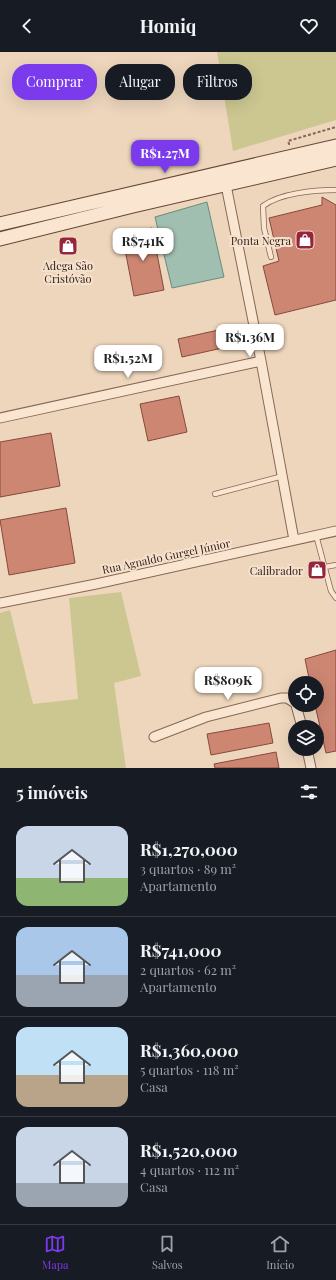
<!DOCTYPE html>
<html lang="pt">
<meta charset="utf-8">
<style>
body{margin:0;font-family:"Playfair Display",serif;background:#242831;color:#f1f3f6;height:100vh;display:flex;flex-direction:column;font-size:15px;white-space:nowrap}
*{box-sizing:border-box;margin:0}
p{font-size:13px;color:#9ea1a6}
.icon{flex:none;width:22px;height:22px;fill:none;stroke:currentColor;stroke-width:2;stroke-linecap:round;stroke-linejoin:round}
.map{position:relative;height:716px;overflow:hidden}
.details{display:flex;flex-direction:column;background:#171b24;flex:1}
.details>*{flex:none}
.guide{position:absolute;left:12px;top:12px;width:312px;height:36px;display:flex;gap:8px}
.buttons{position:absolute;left:288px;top:624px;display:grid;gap:8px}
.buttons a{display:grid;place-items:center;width:36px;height:36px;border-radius:50%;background:#171b24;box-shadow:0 4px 16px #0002;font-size:20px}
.price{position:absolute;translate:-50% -34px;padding:0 9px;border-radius:8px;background:#fff;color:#222;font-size:13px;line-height:26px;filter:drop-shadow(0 1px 2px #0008)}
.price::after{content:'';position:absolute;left:50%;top:24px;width:12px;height:9px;margin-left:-6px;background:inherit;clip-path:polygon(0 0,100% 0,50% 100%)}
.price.on{background:#7c3aed;color:#fff}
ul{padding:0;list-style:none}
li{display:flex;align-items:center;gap:12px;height:100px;padding:0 16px}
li+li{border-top:1px solid #363941}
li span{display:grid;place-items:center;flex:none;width:112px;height:80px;border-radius:12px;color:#555}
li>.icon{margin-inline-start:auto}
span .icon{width:48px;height:48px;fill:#fffc;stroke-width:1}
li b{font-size:17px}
h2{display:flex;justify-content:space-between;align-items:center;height:48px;padding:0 16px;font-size:17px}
.tag{padding:0 14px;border-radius:16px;background:#171b24;box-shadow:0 4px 16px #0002;font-size:14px;line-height:36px}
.tag.on{background:#7c3aed;color:#fff}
header{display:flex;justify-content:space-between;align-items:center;height:52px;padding:0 16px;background:#171b24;font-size:18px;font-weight:700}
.dock{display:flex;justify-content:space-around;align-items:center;height:56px;border-top:1px solid #363941;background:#171b24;font-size:11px;color:#9ea1a6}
.dock a{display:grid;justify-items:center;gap:2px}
.dock .on{color:#7c3aed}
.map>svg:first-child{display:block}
.green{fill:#ccc791}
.water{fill:#a1bfb0;stroke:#688c7c}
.building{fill:#cd8672;stroke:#854a3c}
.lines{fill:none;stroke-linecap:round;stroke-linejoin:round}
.service-casing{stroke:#866656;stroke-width:6}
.minor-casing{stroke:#866656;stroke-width:11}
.secondary-casing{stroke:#674739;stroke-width:15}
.path{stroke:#866656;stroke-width:2;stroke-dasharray:3 2;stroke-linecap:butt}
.service{stroke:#f9e5d0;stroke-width:4.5}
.minor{stroke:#f9e5d0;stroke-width:9}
.secondary{stroke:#f9e5d0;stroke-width:13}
.labels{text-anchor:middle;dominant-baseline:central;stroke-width:4;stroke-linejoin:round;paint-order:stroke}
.poi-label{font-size:11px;fill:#35221b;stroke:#f5e1cc;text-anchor:end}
.street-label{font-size:11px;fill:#35221b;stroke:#f5e1cc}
</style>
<header><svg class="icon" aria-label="back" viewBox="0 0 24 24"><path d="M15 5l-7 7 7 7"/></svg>Homiq<svg class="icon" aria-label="heart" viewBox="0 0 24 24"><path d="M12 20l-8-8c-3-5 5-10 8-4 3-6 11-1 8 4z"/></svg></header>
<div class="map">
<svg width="336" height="716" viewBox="0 0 336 716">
<rect width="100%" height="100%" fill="#eed6bd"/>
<!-- green -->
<path class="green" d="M217,0H336V68L233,99Z
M121,540L141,624L114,631L126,716H0V561L10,558L33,652L78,647L69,546Z"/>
<!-- water -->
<path class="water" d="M207,150L224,225L172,236L155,165Z"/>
<!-- building -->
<path class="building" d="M322,145L336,153V248L275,263L263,214L279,209L269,166L322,153Z
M152,176L164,238L134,244L122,182Z
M232,275L236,293L182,305L178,287Z
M179,344L187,380L148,389L140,352Z
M51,381L60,434L0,445V390Z
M66,456L75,511L9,523L0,468Z
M336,598V699L326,701L315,653H317V631H310L305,607Z
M269,671L273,691L211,703L207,682Z
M276,700L279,716H215L214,712Z"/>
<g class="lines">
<!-- service casing -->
<g class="service-casing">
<path id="service" d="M271,205L264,176L263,154C280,141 315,138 336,138
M215,442L283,424
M316,483L331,539L336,546
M325,515L336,513"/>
</g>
<!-- minor casing -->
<g class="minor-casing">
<path id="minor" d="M225,128L261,309L294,488
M0,366L261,309
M0,551L96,532L336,479
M296,653L302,675
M154,685L206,665L281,646H287L295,651
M307,697L311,716"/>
</g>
<!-- secondary casing -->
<g class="secondary-casing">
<path id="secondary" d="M0,172L336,94
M0,187L133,154L336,107"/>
</g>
<!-- path -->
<path class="path" d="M290,92H289L288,89L336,75"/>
<!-- service -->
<use href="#service" class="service"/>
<!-- minor -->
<use href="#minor" class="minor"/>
<!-- secondary -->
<use href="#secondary" class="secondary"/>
</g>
<!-- icons -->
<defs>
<g id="shop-square" transform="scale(1)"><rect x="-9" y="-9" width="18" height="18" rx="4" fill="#95253c" stroke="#f5e1cc"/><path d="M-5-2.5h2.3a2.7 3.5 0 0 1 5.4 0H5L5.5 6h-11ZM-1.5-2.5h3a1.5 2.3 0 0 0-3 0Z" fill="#fff"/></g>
</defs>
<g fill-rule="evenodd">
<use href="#shop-square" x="305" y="188"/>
<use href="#shop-square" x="68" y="194"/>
<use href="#shop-square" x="317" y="518"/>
</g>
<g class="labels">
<!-- poi labels -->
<g class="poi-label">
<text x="291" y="188">Ponta Negra</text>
<text x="68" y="213" text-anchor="middle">Adega São<tspan x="68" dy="13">Cristóvão</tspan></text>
<text x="303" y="518">Calibrador</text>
</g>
<!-- street labels -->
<g class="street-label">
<text transform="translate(166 504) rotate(-12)">Rua Agnaldo Gurgel Júnior</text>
</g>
</g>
</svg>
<div class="buttons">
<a><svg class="icon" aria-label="locate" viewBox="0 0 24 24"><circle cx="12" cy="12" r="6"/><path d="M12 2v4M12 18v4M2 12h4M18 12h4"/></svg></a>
<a><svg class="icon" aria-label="layers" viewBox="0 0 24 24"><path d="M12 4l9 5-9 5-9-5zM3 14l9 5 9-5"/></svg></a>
</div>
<b class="price on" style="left:165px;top:122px">R$1.27M</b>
<b class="price" style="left:143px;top:210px">R$741K</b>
<b class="price" style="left:250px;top:306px">R$1.36M</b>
<b class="price" style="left:128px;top:327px">R$1.52M</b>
<b class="price" style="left:228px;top:649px">R$809K</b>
<div class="guide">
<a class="tag on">Comprar</a>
<a class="tag">Alugar</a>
<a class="tag">Filtros</a>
</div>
</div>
<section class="details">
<h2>5 imóveis<svg class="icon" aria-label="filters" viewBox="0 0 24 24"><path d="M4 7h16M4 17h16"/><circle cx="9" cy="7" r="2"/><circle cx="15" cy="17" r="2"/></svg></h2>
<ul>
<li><span style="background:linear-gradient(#c9d6e8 65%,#8fb573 0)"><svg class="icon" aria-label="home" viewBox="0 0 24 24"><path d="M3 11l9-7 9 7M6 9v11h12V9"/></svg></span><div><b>R$1,270,000</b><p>3 quartos · 89 m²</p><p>Apartamento</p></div></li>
<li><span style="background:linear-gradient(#a9c7e8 60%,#9aa5b1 0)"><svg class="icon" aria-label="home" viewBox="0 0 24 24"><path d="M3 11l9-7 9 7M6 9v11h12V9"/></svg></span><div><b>R$741,000</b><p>2 quartos · 62 m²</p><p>Apartamento</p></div></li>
<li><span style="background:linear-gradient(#bfe0f5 60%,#b9a48a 0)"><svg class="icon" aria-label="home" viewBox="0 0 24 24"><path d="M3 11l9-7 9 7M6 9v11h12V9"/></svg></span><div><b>R$1,360,000</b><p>5 quartos · 118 m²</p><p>Casa</p></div></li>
<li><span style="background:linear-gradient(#c9d6e8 70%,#9aa5b1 0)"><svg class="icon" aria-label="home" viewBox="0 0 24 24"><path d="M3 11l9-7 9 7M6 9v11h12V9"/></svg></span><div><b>R$1,520,000</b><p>4 quartos · 112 m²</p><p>Casa</p></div></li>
</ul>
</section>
<nav class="dock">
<a class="on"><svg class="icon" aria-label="map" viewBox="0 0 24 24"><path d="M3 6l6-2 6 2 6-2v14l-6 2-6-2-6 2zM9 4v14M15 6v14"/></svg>Mapa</a>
<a><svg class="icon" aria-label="saved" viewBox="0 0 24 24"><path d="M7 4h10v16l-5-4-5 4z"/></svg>Salvos</a>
<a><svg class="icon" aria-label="home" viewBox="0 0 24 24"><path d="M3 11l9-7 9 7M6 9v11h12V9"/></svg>Início</a>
</nav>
